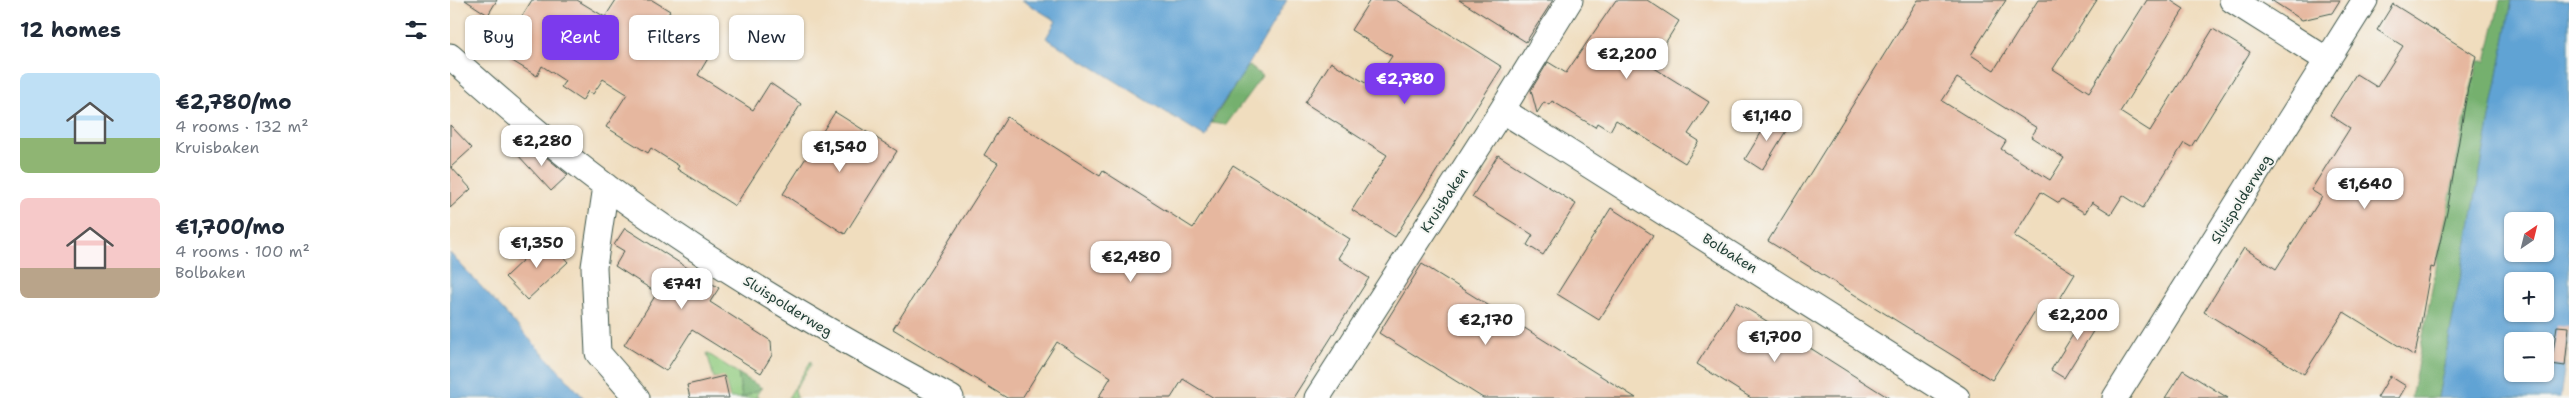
<!DOCTYPE html>
<meta charset="utf-8">
<style>
body{margin:0;font-family:"Shantell Sans",sans-serif;background:#f6f6f7;color:#1f2937;height:100vh;display:flex;flex-direction:column;font-size:19px;white-space:nowrap}
*{box-sizing:border-box;margin:0}
p{font-size:16px;color:#747a83}
.icon{flex:none;width:28px;height:28px;fill:none;stroke:currentColor;stroke-width:2;stroke-linecap:round;stroke-linejoin:round}
.map{position:relative;flex:1;overflow:hidden}
.panel{display:flex;flex-direction:column;background:#fff;width:450px}
.panel>*{flex:none}
.top-card{position:absolute;left:15px;top:15px;width:475px;height:45px;display:flex;gap:10px}
.needle{width:32px;rotate:35deg}
.controls{position:absolute;left:2054px;top:212px;display:grid;gap:10px}
.controls a{display:grid;place-items:center;width:50px;height:50px;border-radius:8px;background:#fff;box-shadow:0 1px 4px #0004;font-size:25px}
.price{position:absolute;translate:-50% -42px;padding:0 11px;border-radius:10px;background:#fff;color:#222;font-size:16px;line-height:32px;filter:drop-shadow(0 1px 2px #0008)}
.price::after{content:'';position:absolute;left:50%;top:30px;width:15px;height:11px;margin-left:-8px;background:inherit;clip-path:polygon(0 0,100% 0,50% 100%)}
.price.on{background:#7c3aed;color:#fff}
ul{padding:0;list-style:none}
li{display:flex;align-items:center;gap:15px;height:125px;padding:0 20px}
li span{display:grid;place-items:center;flex:none;width:140px;height:100px;border-radius:8px;color:#555}
li>.icon{margin-inline-start:auto}
span .icon{width:60px;height:60px;fill:#fffc;stroke-width:1}
li b{font-size:21px}
h2{display:flex;justify-content:space-between;align-items:center;height:60px;padding:0 20px;font-size:21px}
.pill{padding:0 18px;border-radius:8px;background:#fff;box-shadow:0 1px 4px #0004;font-size:18px;line-height:45px}
.pill.on{background:#7c3aed;color:#fff}
main{display:flex;flex:1;min-height:0}
.map>svg:first-child{display:block}
.green{fill:#92cc80;stroke:#58845a}
.forest{fill:#75b06e;stroke:#4a7651}
.water{fill:#60a3d4;stroke:#407084;fill-rule:evenodd}
.building{fill:#e6b79f;fill-rule:evenodd}
.lines{fill:none;stroke-linecap:round;stroke-linejoin:round}
.minor-casing{stroke:#3e5549;stroke-width:27}
.minor{stroke:#fff;stroke-width:25}
.labels{text-anchor:middle;dominant-baseline:central;stroke-width:4;stroke-linejoin:round;paint-order:stroke}
.street-label{font-size:14px;fill:#1f3d34;stroke:#f6f6f2}
</style>
<main>
<section class="panel">
<h2>12 homes<svg class="icon" aria-label="filters" viewBox="0 0 24 24"><path d="M4 7h16M4 17h16"/><circle cx="9" cy="7" r="2"/><circle cx="15" cy="17" r="2"/></svg></h2>
<ul>
<li><span style="background:linear-gradient(#bfe0f5 65%,#8fb573 0)"><svg class="icon" aria-label="home" viewBox="0 0 24 24"><path d="M3 11l9-7 9 7M6 9v11h12V9"/></svg></span><div><b>€2,780/mo</b><p>4 rooms · 132 m²</p><p>Kruisbaken</p></div></li>
<li><span style="background:linear-gradient(#f6c9c9 70%,#b9a48a 0)"><svg class="icon" aria-label="home" viewBox="0 0 24 24"><path d="M3 11l9-7 9 7M6 9v11h12V9"/></svg></span><div><b>€1,700/mo</b><p>4 rooms · 100 m²</p><p>Bolbaken</p></div></li>
</ul>
</section>
<div class="map">
<svg width="2119" height="398" viewBox="0 0 2119 398">
<rect width="100%" height="100%" fill="#f6f6f2"/>
<filter id="ink" filterUnits="userSpaceOnUse"><feTurbulence type="fractalNoise" baseFrequency=".02" numOctaves="2"/><feDisplacementMap in="SourceGraphic" scale="10" xChannelSelector="R" yChannelSelector="G"/><feConvolveMatrix kernelMatrix="1 2 1 2 8 2 1 2 1" color-interpolation-filters="sRGB"/></filter>
<filter id="wash" filterUnits="userSpaceOnUse"><feTurbulence type="fractalNoise" baseFrequency=".0096" numOctaves="4" result="noise"/><feDisplacementMap in="SourceGraphic" scale="20" xChannelSelector="R" yChannelSelector="G"/><feGaussianBlur stdDeviation="1.12" result="paint"/><feColorMatrix in="noise" values="0 0 0 0 0 0 0 0 0 0 0 0 0 0 0 0 0 1.4 0 .05"/><feComposite in="paint" operator="in"/></filter>
<g filter="url(#wash)">
<rect width="100%" height="100%" fill="#f0ddbe"/>
<!-- green -->
<path class="green" d="M257,353L288,373L292,398L311,388L306,396L309,398H280L274,377L264,378Z
M361,361V365L345,389L347,398H338Z"/>
<!-- forest -->
<path class="forest" d="M2050,0H2062L1988,398H1961L2020,91L2028,61H2036Z
M800,66L812,76L776,125L761,123L796,69Z
M288,373L312,388L292,398Z"/>
<!-- water -->
<path class="water" d="M572,0H837L796,69L762,119L756,137L596,38L606,21Z
M2062,0H2119V337L2110,398H1988ZM2062,221H2095V254H2062ZM2062,281H2095V314H2062ZM2062,341H2095V374H2062Z
M0,253L134,398H0Z"/>
<g id="blocks">
<!-- building -->
<path class="building" d="M15,0H47L38,15Z
M82,0H127L155,17L166,0H202L220,11L215,20L263,50L248,75L303,110L320,83L351,104L285,206L227,169L229,166L201,148L198,153L156,127L177,94L153,79L143,94L138,91L132,101L111,87L115,81L92,66L87,76L59,59L65,49L55,43Z
M920,0H946L1052,67L945,237L902,210L937,155L855,103L881,62L922,87L942,56L901,30Z
M1009,0H1103L1076,42Z
M1166,0H1197L1229,21L1201,66L1259,102L1238,134L1249,141L1235,163L1166,120L1160,131L1147,123L1145,127L1102,101L1099,105L1094,102L1087,113L1081,90L1098,62L1116,73Z
M1468,0H1556L1521,55L1544,70L1588,0H1647L1603,69L1639,92L1697,0H1720L1734,9L1670,112L1700,131L1763,29L1800,52L1741,147L1734,143L1693,208L1673,195L1661,214L1642,202L1635,213L1612,199L1609,203L1591,192L1564,236L1625,274L1603,310L1590,303L1542,380L1318,241ZM1507,78L1587,128L1581,137L1614,158L1600,180L1551,149L1556,141L1492,101Z
M1821,0H1890L1882,13L1852,20Z
M1943,4L2026,56L2018,87L1997,212L1984,268L1981,267L1965,356L1894,312L1854,374L1754,312L1794,248L1826,269L1872,197L1861,190L1900,128L1880,115L1906,74L1927,87L1953,46L1927,30Z
M385,112L447,151L395,234L333,194Z
M1322,115L1339,126L1312,170L1295,159Z
M557,117L650,176L653,171L743,228L783,165L900,239L888,258L919,278L843,398H764L733,379L721,398H648L661,377L607,342L572,398H557L443,329L548,163L534,155Z
M0,125L22,148L1,167L21,189L0,208Z
M79,143L118,175L101,191L67,154Z
M1048,155L1126,204L1093,255L1077,245L1083,235L1022,197Z
M1161,208L1203,235L1149,320L1107,294Z
M175,228L269,288L260,302L321,341L322,355L311,373L242,330L216,371L174,345L207,293L165,266L174,251L164,245Z
M96,238L118,262L77,300L55,277Z
M972,264L1041,307L1186,398H1033L929,333Z
M1286,302L1365,351L1439,398H1301L1247,364Z
M1642,304L1655,312L1614,378L1601,370Z
M2107,326L2119,327L2115,366L2101,364Z
M1733,370L1778,398H1715Z
M274,376L279,398H240L237,385Z
M1940,376L1956,386L1949,398H1927Z"/>
</g>
</g>
<g filter="url(#ink)">
<use href="#blocks" fill-opacity="0" stroke="#3e5549" stroke-width="1"/>
<g class="lines">
<!-- minor casing -->
<g class="minor-casing">
<path id="minor" d="M1782,0L1877,60
M0,56C51,101 102,146 157,187C265,267 383,335 501,398
M1052,110L1507,398
M156,186L144,267L148,353L187,398
M867,398L1052,110L1120,0
M1665,398L1915,0"/>
</g>
<!-- minor -->
<use href="#minor" class="minor"/>
</g>
</g>
<g class="labels">
<!-- street labels -->
<g class="street-label">
<text transform="translate(1791 199) rotate(-58)">Sluispolderweg</text>
<text transform="translate(994 200) rotate(-57)">Kruisbaken</text>
<text transform="translate(1280 253) rotate(32)">Bolbaken</text>
<text transform="translate(338 306) rotate(32)">Sluispolderweg</text>
</g>
</g>
</svg>
<div class="controls">
<a><svg class="needle" viewBox="-14 -14 28 28"><path d="M0-13l5 13h-10z" fill="#e53935"/><path d="M0 13l5-13h-10z" fill="#747a83"/></svg></a>
<a>+</a>
<a>−</a>
</div>
<b class="price" style="left:1177px;top:80px">€2,200</b>
<b class="price on" style="left:955px;top:105px">€2,780</b>
<b class="price" style="left:1317px;top:142px">€1,140</b>
<b class="price" style="left:92px;top:167px">€2,280</b>
<b class="price" style="left:390px;top:173px">€1,540</b>
<b class="price" style="left:1915px;top:210px">€1,640</b>
<b class="price" style="left:87px;top:269px">€1,350</b>
<b class="price" style="left:681px;top:283px">€2,480</b>
<b class="price" style="left:232px;top:310px">€741</b>
<b class="price" style="left:1628px;top:341px">€2,200</b>
<b class="price" style="left:1036px;top:346px">€2,170</b>
<b class="price" style="left:1325px;top:363px">€1,700</b>
<div class="top-card">
<a class="pill">Buy</a>
<a class="pill on">Rent</a>
<a class="pill">Filters</a>
<a class="pill">New</a>
</div>
</div>
</main>
